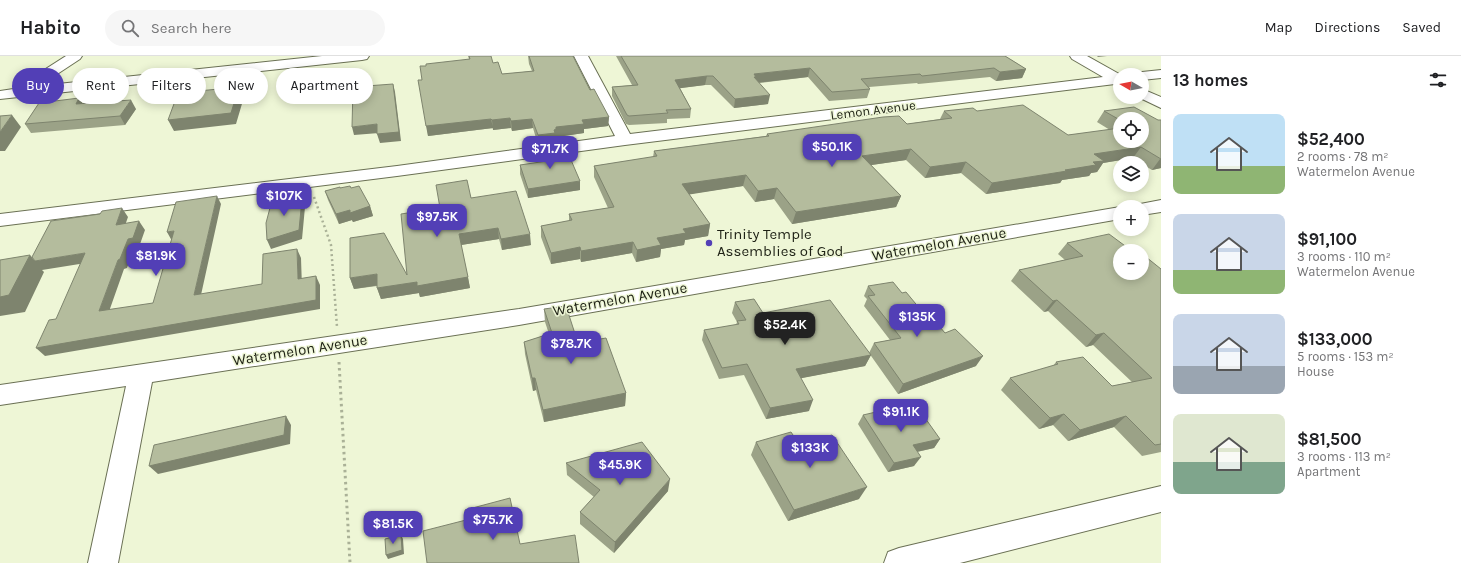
<!DOCTYPE html>
<meta charset="utf-8">
<style>
body{margin:0;font-family:Karla,sans-serif;background:#f6f6f6;color:#202124;height:100vh;display:flex;flex-direction:column;font-size:15px;white-space:nowrap}
*{box-sizing:border-box;margin:0}
p{font-size:13px;color:#757577}
.icon{flex:none;width:22px;height:22px;fill:none;stroke:currentColor;stroke-width:2;stroke-linecap:round;stroke-linejoin:round}
.map{position:relative;flex:1;overflow:hidden}
.panel{display:flex;flex-direction:column;background:#fff;width:300px}
.panel>*{flex:none}
.guide{position:absolute;left:12px;top:12px;width:380px;height:36px;display:flex;gap:8px}
.needle{width:26px;rotate:279deg}
.controls{position:absolute;left:1113px;top:12px;display:grid;gap:8px}
.controls a{display:grid;place-items:center;width:36px;height:36px;border-radius:50%;background:#fff;box-shadow:0 2px 10px #0003;font-size:20px}
.price{position:absolute;translate:-50% -34px;padding:0 9px;border-radius:8px;background:#523fb6;color:#fff;font-size:13px;line-height:26px;filter:drop-shadow(0 1px 2px #0008)}
.price::after{content:'';position:absolute;left:50%;top:24px;width:12px;height:9px;margin-left:-6px;background:inherit;clip-path:polygon(0 0,100% 0,50% 100%)}
.price.on{background:#222;color:#fff}
ul{padding:0;list-style:none}
li{display:flex;align-items:center;gap:12px;height:100px;padding:0 12px}
li span{display:grid;place-items:center;flex:none;width:112px;height:80px;border-radius:8px;color:#555}
li>.icon{margin-inline-start:auto}
span .icon{width:48px;height:48px;fill:#fffc;stroke-width:1}
li b{font-size:17px}
h2{display:flex;justify-content:space-between;align-items:center;height:48px;padding:0 12px;font-size:17px}
.pill{padding:0 14px;border-radius:18px;background:#fff;box-shadow:0 2px 10px #0003;font-size:14px;line-height:36px}
.pill.on{background:#523fb6;color:#fff}
header{display:flex;align-items:center;gap:24px;box-sizing:border-box;height:56px;padding:0 20px;background:#fff;border-bottom:1px solid #e0e0e0}
header strong{font-size:19px}
nav{display:flex;gap:22px;margin-inline-start:auto;font-size:14px}
.search{width:280px;height:36px;background:#f6f6f6;display:flex;align-items:center;gap:10px;box-sizing:border-box;padding:0 14px;border-radius:22px;color:#757577;font-size:15px}
main{display:flex;flex:1;min-height:0}
.map>svg:first-child{display:block}
.lines{fill:none;stroke-linecap:round;stroke-linejoin:round}
.minor-casing{stroke:#6a7054;stroke-width:2}
.path-far1{stroke:#aab197;stroke-width:2.5;stroke-dasharray:2 3;stroke-linecap:butt}
.path{stroke:#aab197;stroke-width:3;stroke-dasharray:2.5 3.5;stroke-linecap:butt}
.minor{fill:#fff;fill-rule:evenodd}
.wall{fill:#9ba287;fill-rule:evenodd}
.shaded-wall{fill:#7e846e}
.building{fill:#b4bc9d;stroke:#7e846e}
.poi-dot{fill:#523fb6;stroke:#eef6d6;stroke-width:1.5}
.labels{text-anchor:middle;dominant-baseline:central;stroke-width:3;stroke-linejoin:round;paint-order:stroke}
.far-street-label{font-size:13px;fill:#1e2115;stroke:#eef6d6}
.poi-label{font-size:15px;fill:#1e2115;stroke:#eef6d6;text-anchor:start}
.street-label{font-size:15px;fill:#1e2115;stroke:#eef6d6}
</style>
<header>
<strong>Habito</strong>
<div class="search"><svg class="icon" aria-label="search" viewBox="0 0 24 24"><circle cx="10" cy="10" r="6"/><path d="M15 15l6 6"/></svg>Search here</div>
<nav><a>Map</a><a>Directions</a><a>Saved</a></nav>
</header>
<main>
<div class="map">
<svg width="1161" height="507" viewBox="0 0 1161 507">
<rect width="100%" height="100%" fill="#eef6d6"/>
<g class="lines">
<!-- minor casing -->
<g class="minor-casing">
<path id="minor" d="M66,0H82L80,3L39,30L322,0H369L367,3L362,4L0,43V35L20,32L30,23Z
M574,0H588L630,78L1103,21L1072,3L1070,0H1087L1121,19L1120,29L1115,28L625,89L397,120L0,170V158L397,110L615,80Z
M1161,14V22L1142,24V19H1136L1142,16Z
M1142,33L1161,41V52L1138,41H1142Z
M1161,144V156L1142,159V151H1134L1135,149Z
M1120,151V163L519,269L152,326L118,507H88L126,330L0,349V329L519,253Z
M1161,430V456L960,507H884L888,496L899,492Z"/>
</g>
<!-- path-far1 -->
<path class="path-far1" d="M314,141L331,189L337,271"/>
<!-- path -->
<path class="path" d="M339,306L350,507"/>
<!-- minor -->
<use href="#minor" class="minor"/>
</g>
<!-- wall -->
<path class="wall" d="M468,0L493,7L502,18L532,15L529,8L528,0H573L590,34L609,61L608,70L584,73V77L557,81V83H555L556,87L538,89L533,72L512,75L511,72L493,74V72L428,80L422,24L469,3Z
M616,0H1005L1026,13L1022,22L996,25L990,21L918,28L917,27L869,31L870,33L867,42L829,45L808,21L759,27L768,48L734,52L711,29H705L680,32L691,53L690,62L667,63V67L629,69L626,68L612,40V31L632,29Z
M79,42L82,47L136,53L125,69L31,77L25,68Z
M944,55H977L1068,79L1110,74L1097,66L1104,55L1158,64H1161V112L1152,114L1142,108V107H1141L1133,102L1103,107L1097,116L1091,117L1089,120L1062,124L1060,127L986,138L961,117L925,122L906,104L871,109L901,140L896,151L792,168L774,143L755,146L743,130L689,138L710,168L708,180L685,184L684,189L661,193L660,201L636,206L632,197L581,206L580,203L551,208L541,181V170L569,165V158L608,152L594,121V110L653,101L654,95L766,80L767,78L907,68L940,63ZM1120,63H1142L1120,85Z
M542,93L567,104L580,134L528,142L520,118V109L544,106L543,102Z
M340,132H351L370,150L373,160L353,166L352,164L339,168L328,144L325,135Z
M471,142L531,189L502,194L499,183L461,189L470,232L420,241L419,237L381,243L377,232V230L354,233L350,222L407,219L440,152Z
M1067,187L1120,195L1161,213V396L1142,400L1114,371L1068,385L1053,369L1039,373L1001,334L1010,322L1053,310L1056,306L1112,330L1132,326L1093,289L1086,291L1048,255L1044,256L1011,225L1019,214L1065,204L1058,198Z
M868,230L902,237L925,259L945,277L976,310L898,338L869,297L874,287L890,284L864,250L867,243L864,240Z
M735,246L763,257L871,299L865,310L801,322L809,355L766,363L744,319L719,323L702,284L704,274L736,269L737,266L732,257Z
M544,253L578,287L626,337L625,350L544,366L536,334L533,335L525,298L524,286L549,278L545,266Z
M863,359H891L940,383L934,392L917,396L914,410L888,416L858,368Z
M756,386L799,388L859,443L788,465L751,399Z
M566,407L668,435L614,497L580,468V456L594,441L567,419Z"/>
<!-- shaded-wall -->
<path class="shaded-wall" d="M1098,0H1107L1097,1Z
M810,12L808,21L755,27L754,30V18Z
M1026,13L1022,22L996,25L1000,16Z
M707,20L705,29L674,33L675,24Z
M393,28L395,36L401,85L380,87L377,78Z
M239,31L244,41L236,68L174,75L168,64Z
M770,39L768,48L734,52L735,43Z
M79,42L85,51L76,48Z
M131,44L136,53L125,69L120,60Z
M12,59L21,71L5,95H0V76Z
M609,61L608,70L584,73V77L557,81V83H555L556,87L538,89V79L554,74L556,71L582,64Z
M510,62L511,72L493,74L492,64Z
M491,63L493,72L428,80L426,70Z
M532,63L533,72L512,75L511,65Z
M377,68L379,77L354,79L352,71Z
M1141,91L1133,102L1103,107L1097,116L1091,117L1089,120L1062,124L1060,127L986,138L992,127L1065,114L1094,98Z
M911,93L906,104L858,111L862,100Z
M1160,103H1161V112L1152,114Z
M966,106L961,117L925,122L930,111Z
M746,119L743,130L680,140L682,128Z
M580,125V134L528,142V133Z
M777,132L774,143L755,146L758,135Z
M295,139L298,147L294,145Z
M217,140L221,148L199,248L194,239Z
M901,140L896,151L792,168L796,156Z
M302,143L305,151L302,183L271,193L267,184Z
M370,150L373,160L353,166L352,164L339,168L336,158L350,154Z
M122,152L128,161L122,178L116,169Z
M139,165L145,174L139,191L134,192L127,212L124,213L106,264L99,255L118,204L128,183Z
M710,168L708,180L685,184L684,189L661,193L660,201L636,206L637,194L657,182L683,173Z
M498,172L499,183L461,189L459,178Z
M174,175L172,185L167,176Z
M530,178L531,189L502,194L501,183Z
M633,186L632,197L581,206V195Z
M580,191V203L551,208V197Z
M297,193L301,202L302,232L298,223Z
M85,197L92,206L42,214L44,216L25,256L0,260V241L30,199L35,205Z
M377,218L380,229L354,233L350,222Z
M316,220L320,229V253L45,300L36,292Z
M468,221L470,232L420,241L419,237L381,243L377,232L417,226Z
M1057,244L1048,255L1044,256L1053,245Z
M1104,277L1093,289L1086,291L1096,279Z
M871,299L865,310L792,324L796,313Z
M983,300L976,310L898,338L903,328Z
M532,322H535L536,334L533,335Z
M626,337L625,350L544,366L543,354Z
M813,344L809,355L766,363L770,352Z
M1064,358L1053,369L1039,373L1050,362Z
M286,360L291,369L290,388L158,418L149,410Z
M1126,360L1114,371L1068,385L1080,374Z
M940,383L934,392L907,398L913,389Z
M921,401L914,410L888,416L894,407Z
M670,423L668,435L614,497L615,486Z
M867,431L859,443L788,465L794,454Z
M401,479L403,483L404,498L388,503L386,499Z"/>
<!-- building -->
<path class="building" d="M469,0H491L493,7L498,6L502,18L534,15L529,0H573L590,34L594,33L609,61L582,64L584,68L556,71V73L554,74L555,77L538,79L532,63L511,65L510,62L492,64L491,63L426,70L418,24H422L420,10H426V8L470,3Z
M621,0H1005L1026,13L1000,16L994,12L922,20L920,18L861,23L870,33L832,36L810,12L754,18L756,21H754L770,39L735,43L713,20H707L675,24L691,53L666,54L668,57L629,60L627,59L612,31L638,29Z
M393,28L399,76L377,78V68L352,71L353,31Z
M239,31L231,57L168,64L178,37Z
M79,42L76,48L131,44L120,60L25,68L39,47Z
M1023,49L1068,79L1120,72V85H1142V63H1120V64L1104,55L1134,51L1158,64H1161V103L1141,91L1094,98L1104,105L1093,106L1096,109L1065,114L1067,115L992,127L966,106L930,111L911,93L862,100L901,140L796,156L777,132L758,135L746,119L682,128L710,168L683,173L686,177L657,182L661,189L637,194L633,186L581,195L580,191L551,197L541,170L572,164L569,158L614,151L594,110L657,100L654,95L769,80L767,78L883,61L899,60L907,68L952,62L944,55L973,52L977,55Z
M12,59L0,76V60Z
M561,91L567,104H571L580,125L528,133L520,109L547,105L542,93Z
M467,124L471,142L516,135L530,178L501,183L498,172L459,178L468,221L417,230V226L377,232V218L350,222V182L384,177L407,219L401,158L440,152L436,129Z
M350,130L351,132L359,130L370,150L350,157V154L336,158L325,135L340,131V132Z
M295,139L294,145L302,143L299,174L267,184L266,167L271,148L274,147L275,141Z
M217,140L194,239L262,228L263,198L297,193L298,223L316,220V244L36,292L49,264L56,263L85,197L35,205L32,201L51,165L100,158L102,155L122,152L116,169L139,165L133,182L128,183L120,203L118,204L99,255L153,247L174,175L167,176L176,146Z
M1109,178L1132,195H1120V217H1142V202L1146,201L1161,213V388L1155,389L1126,360L1080,374L1064,358L1050,362L1010,322L1058,308L1056,306L1083,301L1112,330L1152,322L1104,277L1096,279L1057,244L1053,245L1019,214L1083,200L1067,187Z
M30,199L9,239L0,241V204Z
M893,226L902,237L906,236L925,259L929,258L945,277L955,273L983,300L903,328L874,287L901,282L868,240L875,239L868,230Z
M754,243L763,257L830,244L871,299L796,313L813,344L770,352L747,308L722,312L704,274L739,268L737,265L746,264L735,246Z
M566,250L578,287L606,282L626,337L543,354L535,322H532L524,286L552,277L544,253Z
M918,352L940,383L913,389L921,401L894,407L863,359L889,353L891,359Z
M286,360L284,379L149,410L154,389Z
M791,376L799,388L832,379L867,431L794,454L756,386Z
M642,386L670,423L615,486L580,456L600,434L566,407Z
M510,442L520,488L575,479L579,507H427L423,475L466,464L465,454Z
M401,479L402,494L386,499L385,483Z"/>
<!-- markers -->
<circle class="poi-dot" cx="709" cy="187" r="4"/>
<g class="labels">
<!-- far-street labels -->
<g class="far-street-label">
<text transform="translate(873 54) rotate(-7)">Lemon Avenue</text>
</g>
<!-- poi labels -->
<g class="poi-label">
<text x="717" y="178">Trinity Temple<tspan x="717" dy="17">Assemblies of God</tspan></text>
</g>
<!-- street labels -->
<g class="street-label">
<text transform="translate(939 188) rotate(-10)">Watermelon Avenue</text>
<text transform="translate(620 243) rotate(-10)">Watermelon Avenue</text>
<text transform="translate(300 294) rotate(-9)">Watermelon Avenue</text>
</g>
</g>
</svg>
<div class="controls">
<a><svg class="needle" viewBox="-14 -14 28 28"><path d="M0-13l5 13h-10z" fill="#e53935"/><path d="M0 13l5-13h-10z" fill="#757577"/></svg></a>
<a><svg class="icon" aria-label="locate" viewBox="0 0 24 24"><circle cx="12" cy="12" r="6"/><path d="M12 2v4M12 18v4M2 12h4M18 12h4"/></svg></a>
<a><svg class="icon" aria-label="layers" viewBox="0 0 24 24"><path d="M12 4l9 5-9 5-9-5zM3 14l9 5 9-5"/></svg></a>
<a>+</a>
<a>−</a>
</div>
<b class="price" style="left:832px;top:112px">$50.1K</b>
<b class="price" style="left:550px;top:114px">$71.7K</b>
<b class="price" style="left:284px;top:161px">$107K</b>
<b class="price" style="left:437px;top:182px">$97.5K</b>
<b class="price" style="left:156px;top:221px">$81.9K</b>
<b class="price" style="left:917px;top:282px">$135K</b>
<b class="price on" style="left:785px;top:290px">$52.4K</b>
<b class="price" style="left:571px;top:309px">$78.7K</b>
<b class="price" style="left:901px;top:377px">$91.1K</b>
<b class="price" style="left:810px;top:413px">$133K</b>
<b class="price" style="left:620px;top:430px">$45.9K</b>
<b class="price" style="left:493px;top:485px">$75.7K</b>
<b class="price" style="left:393px;top:489px">$81.5K</b>
<div class="guide">
<a class="pill on">Buy</a>
<a class="pill">Rent</a>
<a class="pill">Filters</a>
<a class="pill">New</a>
<a class="pill">Apartment</a>
</div>
</div>
<section class="panel">
<h2>13 homes<svg class="icon" aria-label="filters" viewBox="0 0 24 24"><path d="M4 7h16M4 17h16"/><circle cx="9" cy="7" r="2"/><circle cx="15" cy="17" r="2"/></svg></h2>
<ul>
<li><span style="background:linear-gradient(#bfe0f5 65%,#8fb573 0)"><svg class="icon" aria-label="home" viewBox="0 0 24 24"><path d="M3 11l9-7 9 7M6 9v11h12V9"/></svg></span><div><b>$52,400</b><p>2 rooms · 78 m²</p><p>Watermelon Avenue</p></div></li>
<li><span style="background:linear-gradient(#c9d6e8 70%,#8fb573 0)"><svg class="icon" aria-label="home" viewBox="0 0 24 24"><path d="M3 11l9-7 9 7M6 9v11h12V9"/></svg></span><div><b>$91,100</b><p>3 rooms · 110 m²</p><p>Watermelon Avenue</p></div></li>
<li><span style="background:linear-gradient(#c9d6e8 65%,#9aa5b1 0)"><svg class="icon" aria-label="home" viewBox="0 0 24 24"><path d="M3 11l9-7 9 7M6 9v11h12V9"/></svg></span><div><b>$133,000</b><p>5 rooms · 153 m²</p><p>House</p></div></li>
<li><span style="background:linear-gradient(#dfe7d0 60%,#7fa58c 0)"><svg class="icon" aria-label="home" viewBox="0 0 24 24"><path d="M3 11l9-7 9 7M6 9v11h12V9"/></svg></span><div><b>$81,500</b><p>3 rooms · 113 m²</p><p>Apartment</p></div></li>
</ul>
</section>
</main>
